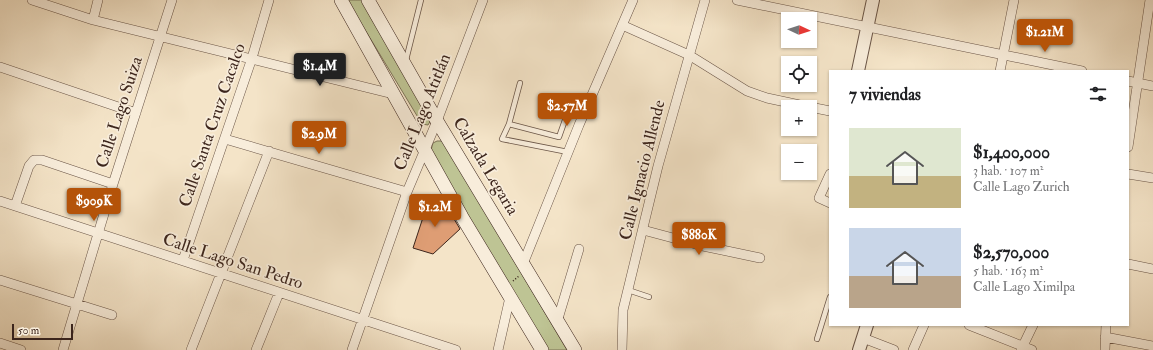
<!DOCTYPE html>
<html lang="es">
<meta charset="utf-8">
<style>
body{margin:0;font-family:"IM FELL Double Pica",serif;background:#f6f6f6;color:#202124;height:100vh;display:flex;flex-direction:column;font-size:15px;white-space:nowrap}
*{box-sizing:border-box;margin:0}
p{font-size:13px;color:#757577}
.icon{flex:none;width:22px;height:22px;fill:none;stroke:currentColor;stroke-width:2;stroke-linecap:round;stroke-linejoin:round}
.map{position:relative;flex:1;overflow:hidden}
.sheet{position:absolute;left:829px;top:70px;width:300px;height:256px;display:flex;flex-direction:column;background:#fff;border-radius:0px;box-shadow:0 1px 3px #0004}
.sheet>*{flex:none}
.needle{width:26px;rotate:94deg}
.tools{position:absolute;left:781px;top:12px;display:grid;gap:8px}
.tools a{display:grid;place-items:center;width:36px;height:36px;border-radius:0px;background:#fff;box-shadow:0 1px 3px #0004;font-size:20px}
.scale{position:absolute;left:12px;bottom:10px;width:61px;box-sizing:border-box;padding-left:4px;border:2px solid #3c251c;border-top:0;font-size:11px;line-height:14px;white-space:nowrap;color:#3c251c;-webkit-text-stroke:3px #f8eddb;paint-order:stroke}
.price{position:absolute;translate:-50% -34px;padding:0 9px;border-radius:4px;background:#b45309;color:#fff;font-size:13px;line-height:26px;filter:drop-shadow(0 1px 2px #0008)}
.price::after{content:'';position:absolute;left:50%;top:24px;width:12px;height:9px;margin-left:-6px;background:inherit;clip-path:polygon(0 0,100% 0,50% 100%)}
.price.active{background:#222;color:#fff}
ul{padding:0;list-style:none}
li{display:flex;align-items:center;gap:12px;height:100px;padding:0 20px}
li span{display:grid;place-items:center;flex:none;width:112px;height:80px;border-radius:0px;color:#555}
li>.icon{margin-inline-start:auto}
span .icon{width:48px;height:48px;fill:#fffc;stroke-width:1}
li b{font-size:17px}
h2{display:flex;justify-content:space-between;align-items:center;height:48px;padding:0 20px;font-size:17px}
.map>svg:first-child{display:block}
.green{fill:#bec494;stroke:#7d7458}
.building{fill:#de9d74;stroke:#3c251c}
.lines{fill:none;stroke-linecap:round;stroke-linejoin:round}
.service-casing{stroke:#6a5547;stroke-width:6}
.minor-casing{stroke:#6a5547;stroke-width:10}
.tertiary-casing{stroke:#6a5547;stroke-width:14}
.secondary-casing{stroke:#3c251c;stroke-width:14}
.path{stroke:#3c251c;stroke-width:1.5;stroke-dasharray:1 2;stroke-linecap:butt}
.service{stroke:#f8eddb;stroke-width:4.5}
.minor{stroke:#f8eddb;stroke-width:9}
.tertiary{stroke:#f8eddb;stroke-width:12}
.secondary{stroke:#f8eddb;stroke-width:13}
.labels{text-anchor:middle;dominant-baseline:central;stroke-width:3.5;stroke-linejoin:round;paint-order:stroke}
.street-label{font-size:17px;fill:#3c251c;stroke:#f8eddb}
</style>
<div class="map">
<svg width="1153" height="350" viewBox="0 0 1153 350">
<rect width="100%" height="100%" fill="#f4e4c8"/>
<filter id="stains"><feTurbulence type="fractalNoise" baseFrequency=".005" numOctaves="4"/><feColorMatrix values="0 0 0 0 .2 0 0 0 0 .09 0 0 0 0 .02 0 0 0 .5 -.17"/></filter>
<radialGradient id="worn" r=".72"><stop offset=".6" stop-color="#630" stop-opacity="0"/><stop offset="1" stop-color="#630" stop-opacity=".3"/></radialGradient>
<!-- green -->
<path class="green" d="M347,0H364L431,120L428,125L422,124Z
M437,141H442L447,148L567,350H548L463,209L431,150L433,143Z"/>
<!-- building -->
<path class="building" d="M430,196L447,207L460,229L433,254L413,248Z"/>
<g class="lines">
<!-- service casing -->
<g class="service-casing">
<path id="service" d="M406,60L421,0
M520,83L509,124L502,139L568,152
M509,124L559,137L565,120
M628,290L649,297
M817,339L830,297"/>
</g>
<!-- minor casing -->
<g class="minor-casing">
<path id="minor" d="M32,0L93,20L393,94
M737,0L1082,71
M93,20L98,0
M622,25L689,55L747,91L767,98L809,107
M0,67L136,113
M1000,71L1014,0
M1128,81L1153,86
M810,107L830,111
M225,139L407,192
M1128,147L1150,0
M830,174L819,198L830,203
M1128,174L1153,178
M0,201L456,350
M15,206L29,166L34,160H42L113,184
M643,230L703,246L760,258
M183,260L252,58L269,0
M523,264L579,125L633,0
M1128,264L1153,269
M0,280L112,315
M557,322L579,249
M969,325L1032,350
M1105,337L1153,346
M863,338L894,350
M0,343L21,350
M63,350L113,184L172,0
M191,350L269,151
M256,350L279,293
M352,350L407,192L437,121L483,0
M498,350L510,297
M622,350L623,310L658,166L705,0
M913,350L924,325
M1021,350L1033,325
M1105,350L1106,325"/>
</g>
<!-- tertiary casing -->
<g class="tertiary-casing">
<path id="tertiary" d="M858,71L873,0
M859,350L867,325"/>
</g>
<!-- secondary casing -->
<g class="secondary-casing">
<path id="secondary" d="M341,0L462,217L542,350
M368,0L437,121L575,350"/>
</g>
<!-- path -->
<path class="path" d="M513,281L519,276"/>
<!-- service -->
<use href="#service" class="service"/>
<!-- minor -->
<use href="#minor" class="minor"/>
<!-- tertiary -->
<use href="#tertiary" class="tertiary"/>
<!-- secondary -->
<use href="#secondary" class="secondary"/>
</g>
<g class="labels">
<!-- street labels -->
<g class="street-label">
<text transform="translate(119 112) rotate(-72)">Calle Lago Suiza</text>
<text transform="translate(422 112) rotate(-68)">Calle Lago Atitlán</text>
<text transform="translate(212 125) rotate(-71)">Calle Santa Cruz Cacalco</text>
<text transform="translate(486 166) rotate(59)">Calzada Legaria</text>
<text transform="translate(642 170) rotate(-76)">Calle Ignacio Allende</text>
<text transform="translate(233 261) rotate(18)">Calle Lago San Pedro</text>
</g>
</g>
<rect width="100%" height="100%" filter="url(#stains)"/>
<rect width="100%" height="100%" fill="url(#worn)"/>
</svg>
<div class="tools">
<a><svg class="needle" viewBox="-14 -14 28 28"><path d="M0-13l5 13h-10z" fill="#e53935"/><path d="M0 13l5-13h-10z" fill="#757577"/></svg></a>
<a><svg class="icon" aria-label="locate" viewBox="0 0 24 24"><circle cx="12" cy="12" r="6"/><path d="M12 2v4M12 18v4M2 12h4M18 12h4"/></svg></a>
<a>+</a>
<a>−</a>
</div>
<div class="scale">50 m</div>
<b class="price" style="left:1045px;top:53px">$1.21M</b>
<b class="price active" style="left:320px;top:87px">$1.4M</b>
<b class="price" style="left:567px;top:127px">$2.57M</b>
<b class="price" style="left:319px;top:155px">$2.9M</b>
<b class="price" style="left:94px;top:222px">$909K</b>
<b class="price" style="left:435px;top:228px">$1.2M</b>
<b class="price" style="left:699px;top:256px">$880K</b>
<section class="sheet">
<h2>7 viviendas<svg class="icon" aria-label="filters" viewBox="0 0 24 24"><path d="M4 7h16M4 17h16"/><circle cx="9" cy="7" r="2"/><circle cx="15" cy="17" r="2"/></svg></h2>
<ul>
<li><span style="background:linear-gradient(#dfe7d0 60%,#c2b280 0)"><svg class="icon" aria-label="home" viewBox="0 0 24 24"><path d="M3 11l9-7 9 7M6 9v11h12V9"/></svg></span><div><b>$1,400,000</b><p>3 hab. · 107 m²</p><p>Calle Lago Zurich</p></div></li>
<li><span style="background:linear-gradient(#c9d6e8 60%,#b9a48a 0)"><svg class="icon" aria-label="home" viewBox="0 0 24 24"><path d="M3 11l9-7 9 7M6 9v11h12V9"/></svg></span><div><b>$2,570,000</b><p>5 hab. · 163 m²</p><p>Calle Lago Ximilpa</p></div></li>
</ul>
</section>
</div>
